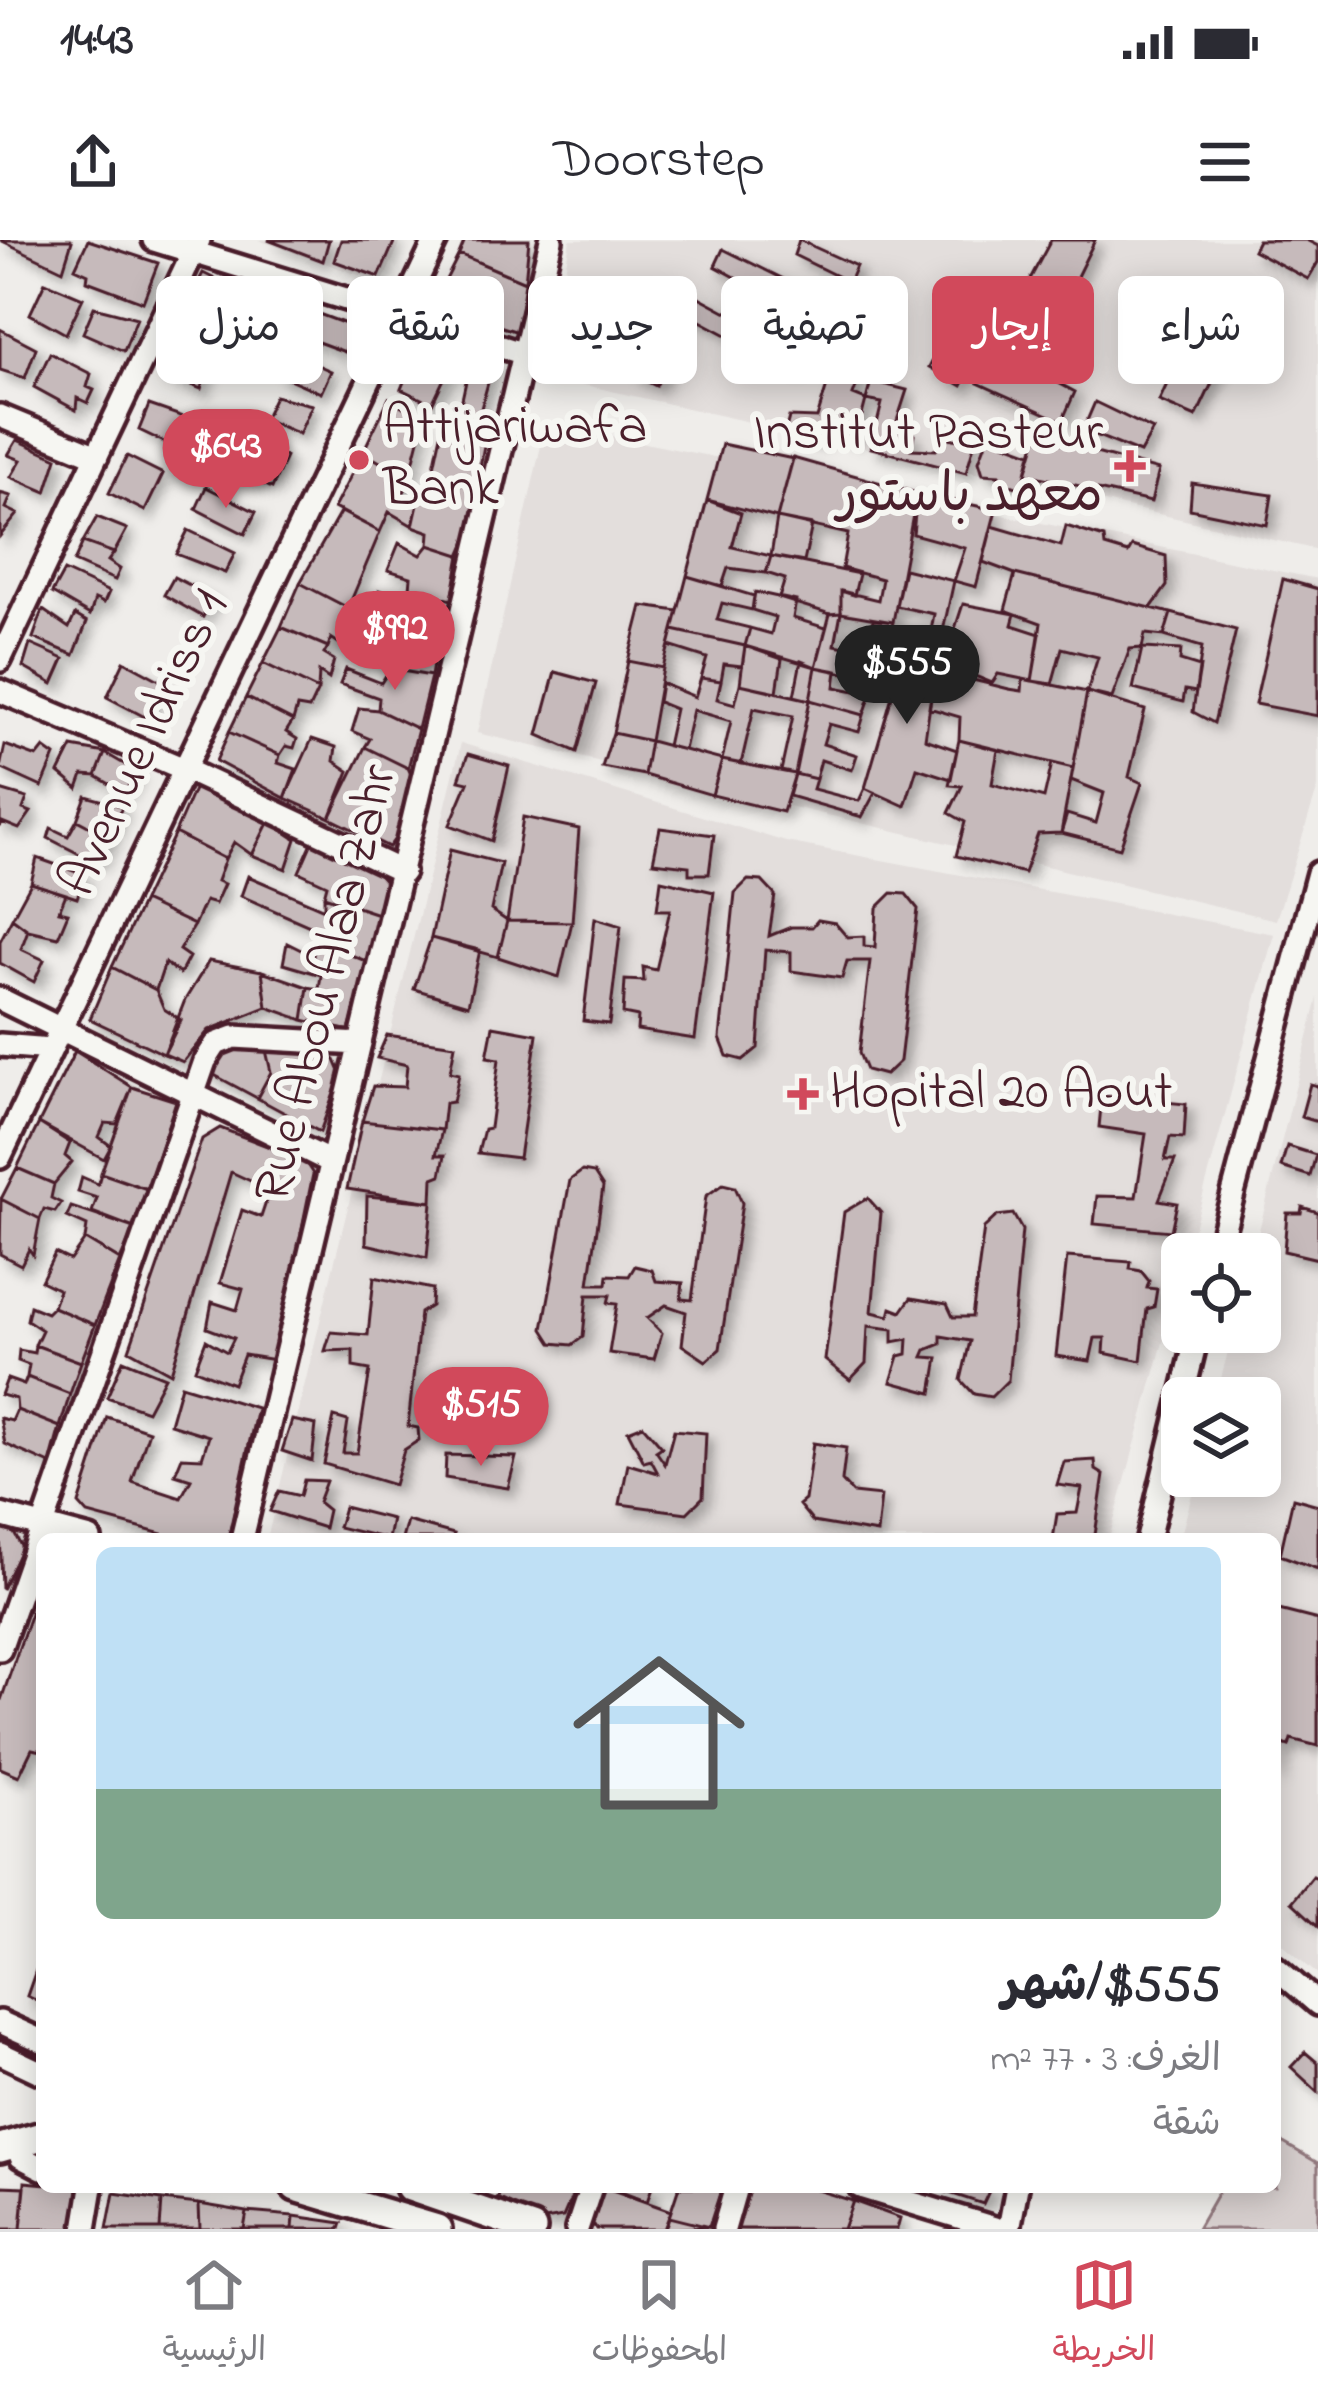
<!DOCTYPE html>
<html lang="ar">
<meta charset="utf-8">
<style>
body{margin:0;font-family:"Indie Flower","Playpen Sans Arabic",sans-serif;background:#f2f2f3;color:#2b2b33;direction:rtl;height:100vh;display:flex;flex-direction:column;font-size:45px;white-space:nowrap}
*{box-sizing:border-box;margin:0}
p{font-size:39px;color:#7c7c81}
.icon{flex:none;width:66px;height:66px;fill:none;stroke:currentColor;stroke-width:2;stroke-linecap:round;stroke-linejoin:round}
.map{position:relative;flex:1;overflow:hidden;direction:ltr}
.sheet{position:absolute;left:36px;top:1293px;width:1245px;height:660px;display:flex;flex-direction:column;background:#fff;border-radius:18px;box-shadow:0 6px 30px #0003;direction:rtl}
.sheet>*{flex:none}
.top-card{position:absolute;left:36px;top:36px;width:1248px;height:108px;direction:rtl;display:flex;gap:24px}
.controls{position:absolute;left:1161px;top:993px;display:grid;gap:24px}
.controls a{display:grid;place-items:center;width:120px;height:120px;border-radius:18px;background:#fff;box-shadow:0 6px 30px #0003;font-size:60px}
.price{position:absolute;translate:-50% -102px;padding:0 27px;border-radius:42px;background:#d1495b;color:#fff;font-size:39px;line-height:78px;filter:drop-shadow(0 3px 6px #0008)}
.price::after{content:'';position:absolute;left:50%;top:72px;width:36px;height:27px;margin-left:-18px;background:inherit;clip-path:polygon(0 0,100% 0,50% 100%)}
.price.on{background:#222;color:#fff}
ul{padding:0;list-style:none}
li{display:grid;align-content:center;gap:24px;height:636px;padding:0 60px}
li span{display:grid;place-items:center;height:372px;border-radius:18px;color:#555}
li>.icon{margin-inline-start:auto}
span .icon{width:216px;height:216px;fill:#fffc;stroke-width:1}
li b{font-size:51px}
.pill{padding:0 42px;border-radius:18px;background:#fff;box-shadow:0 6px 30px #0003;font-size:42px;line-height:108px}
.pill.on{background:#d1495b;color:#fff}
.status{display:flex;justify-content:space-between;align-items:center;height:84px;padding:0 60px;background:#fff;direction:ltr}
.status svg{height:33px;fill:currentColor}
header{display:flex;justify-content:space-between;align-items:center;height:156px;padding:0 60px;background:#fff;font-size:54px;font-weight:600}
.dock{display:flex;justify-content:space-around;align-items:center;height:168px;border-top:3px solid #e1e1e2;background:#fff;font-size:33px;color:#7c7c81}
.dock a{display:grid;justify-items:center;gap:6px}
.dock .on{color:#d1495b}
.map>svg:first-child{display:block}
.built{fill:#e3dedc}
.green{fill:#d7cfce;stroke:#90777c;stroke-width:3}
.building{fill:#c6babb;stroke:#4a1f2b;stroke-width:3;filter:url(#shadow)}
.lines{fill:none;stroke-linecap:round;stroke-linejoin:round}
.minor-casing{stroke:#4a1f2b;stroke-width:30}
.major-casing{stroke:#4a1f2b;stroke-width:36}
.minor{stroke:#f6f6f2;stroke-width:21}
.major{stroke:#f6f6f2;stroke-width:27}
.poi-dot{fill:#d1495b;stroke:#f6f6f2;stroke-width:4.5}
.labels{text-anchor:middle;dominant-baseline:central;stroke-width:12;stroke-linejoin:round;paint-order:stroke}
.poi-label{font-size:54px;fill:#4a1f2b;stroke:#f6f6f2;text-anchor:start}
.street-label{font-size:54px;fill:#4a1f2b;stroke:#f6f6f2}
</style>
<div class="status"><b>14:43</b><svg viewBox="0 0 49 12"><path d="M0 12V9h3v3zM5 12V6h3v6zM10 12V3h3v9zM15 12V0h3v12zM26 1h20v11H26zM47 4h2v5h-2z"/></svg></div>
<header><svg class="icon" aria-label="menu" viewBox="0 0 24 24"><path d="M4 6h16M4 12h16M4 18h16"/></svg>Doorstep<svg class="icon" aria-label="share" viewBox="0 0 24 24"><path d="M12 15V3M7 8l5-5 5 5M5 13v7h14v-7"/></svg></header>
<div class="map">
<svg width="1318" height="1989" viewBox="0 0 1318 1989">
<defs>
<filter id="shadow"><feDropShadow dx="7" dy="7" stdDeviation="6" flood-color="#0004"/></filter>
</defs>
<rect width="100%" height="100%" fill="#efedea"/>
<filter id="ink" filterUnits="userSpaceOnUse"><feTurbulence type="fractalNoise" baseFrequency=".00833" numOctaves="2"/><feDisplacementMap in="SourceGraphic" scale="24" xChannelSelector="R" yChannelSelector="G"/><feConvolveMatrix kernelMatrix="1 2 1 2 8 2 1 2 1" color-interpolation-filters="sRGB"/></filter>
<g filter="url(#ink)">
<!-- built -->
<path class="built" d="M258,0H402L382,43Z
M570,0H1292L1318,13V310L567,141L576,110L560,62Z
M546,183L1318,339V547L1276,680L477,493Z
M461,503L786,602L1274,694L1187,1014H1182V1033L1109,1299H267Z
M1318,758V1735L1275,1698V1299H1180L1197,1236H1260V1158H1216L1233,1092H1260V1014H1253Z"/>
<!-- green -->
<path class="green" d="M1275,1898L1318,1923V1989H1197L1221,1947H1275Z"/>
<!-- building -->
<path class="building" d="M0,0H70L72,1L63,30Z
M88,0L158,23L143,62L87,41L88,34L75,28Z
M268,0H329L323,21Z
M341,0H395L379,37L334,21Z
M465,0H529L525,42L459,14Z
M799,0L856,26L849,42L794,15Z
M1051,0H1095L1048,95L1008,80Z
M1258,0H1306L1318,6V22L1308,39L1253,10Z
M723,9L832,63L822,84L715,26Z
M459,14L525,42L518,92L433,65Z
M203,33L237,50L229,62L250,77L242,98L185,67Z
M45,42L83,58L66,94L30,74Z
M699,57L807,115L794,131L689,75Z
M273,58L305,71L291,105L259,91Z
M94,67L137,78L124,111L83,93Z
M316,73L354,87L345,112L307,98Z
M664,77L685,90L656,146L634,135Z
M183,82L218,97L209,121L171,108Z
M0,89L36,108L25,138L0,130Z
M947,92L981,108L962,146L929,127Z
M1187,101L1223,120L1196,177L1159,161Z
M441,102L484,110L494,121L477,183L457,182L468,132L432,118Z
M171,108L209,121L201,149L161,133Z
M997,110L1075,152L1062,181L978,143Z
M288,112L331,131L321,153L278,134Z
M416,112L451,124L432,164L401,149Z
M50,113L91,134L87,147L94,150L88,163L77,158L76,170L34,147Z
M833,126L861,134L853,155L866,160L856,198L825,187L818,202L785,192L789,177L817,178Z
M871,141L907,150L895,187L914,194L911,209L936,210L941,196L962,201L967,187L978,191L966,233L871,208L882,163L866,160Z
M275,156L312,165L299,194L264,179Z
M389,158L424,180L409,239L363,212Z
M1095,162L1153,190L1140,213L1083,190Z
M149,165L201,183L185,212L139,190Z
M443,185L486,195L476,248L432,236Z
M988,197L1031,213L1022,249L999,241V235L983,234L979,221Z
M1037,197L1159,230L1151,262L1026,234Z
M245,198L286,217L272,248L231,229Z
M17,200L57,218L46,252L11,237L21,220L8,215Z
M722,204L793,219L777,278L707,260Z
M363,212L409,239L403,255L419,259L413,286L389,272L380,292L334,268Z
M127,216L163,234L145,271L109,253Z
M793,218L917,253L893,382L841,373V351L878,360L882,339L842,328L848,294L777,278Z
M444,239L476,248L475,281L460,315L429,305L430,292L413,286L419,259H437Z
M1192,243L1272,255L1267,285L1190,269Z
M206,247L256,272L245,294L196,269Z
M0,253L11,256L6,268L18,274L0,296Z
M917,253L996,270L976,347L954,341L965,308L913,294Z
M707,260L741,273L732,307L771,316L766,333L728,328L722,346L687,336Z
M341,271L380,292L348,368L300,343Z
M97,277L127,289L114,313L83,302Z
M777,278L812,285L804,322L771,316Z
M992,286L1061,306L1066,286L1104,298L1105,306L1128,313L1132,306L1166,316L1167,346L1151,368L1015,334L983,322Z
M188,290L235,313L225,333L176,314Z
M83,302L114,313L108,321L120,329L115,340L74,322Z
M399,303L421,315L429,305L460,315L452,360L410,349L411,337L388,330Z
M771,316L859,334L854,355L841,351V373L830,374L779,358L785,339L766,333Z
M904,329L954,341L937,418L927,413L934,374L896,366Z
M64,331L109,352L104,363L95,359L90,375L52,353Z
M1015,334L1171,373L1164,396L1145,394L1142,408L1130,409L1112,458L1087,452L1098,417L1062,408L1052,444L1032,441L1041,383L1005,370Z
M687,336L754,356L752,370L722,363L717,380L750,388L745,406L673,390Z
M174,337L213,357L203,377L164,355Z
M1283,339L1318,349V476L1255,464Z
M300,343L348,368L343,380L356,386L346,408L331,398L328,407L281,387Z
M410,349L452,360L438,396L394,385L400,369L376,361L379,350L400,356Z
M755,352L796,361L793,378L826,388L816,427L745,406L750,388L771,394L775,377L752,370Z
M963,364L1015,374L1012,385L1040,394L1032,441L998,434L992,443L955,428L959,415L947,413Z
M642,366L678,371L663,428L628,421Z
M43,370L69,388L75,375L87,382L74,415L33,398Z
M841,373L835,405L860,410L873,380L893,382L877,440L816,427L830,374Z
M1171,373L1236,390L1214,483L1193,472L1202,407L1164,396Z
M375,383L392,395L394,385L438,396L431,436L390,429L392,419L363,410Z
M281,387L328,407L324,414L334,420L329,439L319,432L318,450L263,423Z
M673,390L745,406L742,426L724,424L721,441L701,438L707,418L669,406Z
M889,403L937,418L925,499L957,510L951,539L917,528L905,566L865,548L895,446L877,440Z
M30,404L64,419L53,444L23,427Z
M745,406L782,419L777,452L740,444Z
M1142,408L1181,410L1180,421L1200,427L1196,452L1185,450L1183,462L1133,449Z
M937,418L973,440L1009,449L1022,451L1023,439L1087,452L1073,528L959,500L960,477L929,468Z
M124,421L163,442L145,477L107,457Z
M628,421L663,428L650,501L613,493Z
M801,421L816,427L810,460L794,456Z
M263,423L318,450L309,469L297,467L293,481L246,457Z
M816,427L837,431L835,447L871,454L864,475L810,460Z
M346,429L381,443L390,429L431,436L418,489L378,470L379,458L340,444Z
M555,432L596,443L577,512L538,495Z
M701,438L721,441L717,459L735,464L740,444L810,460L795,534L781,531L793,476L754,468L741,524L722,520L731,481L693,470L684,510L667,506L675,469L658,462L661,443L695,457Z
M1087,452L1145,470L1129,537L1142,543L1120,608L1061,593L1067,574L1096,583L1104,553L1071,540Z
M246,457L293,481L286,492L297,499L294,508L286,506L280,515L229,492Z
M810,460L864,475L859,492L829,484L823,504L857,515L852,530L821,520L816,539L795,534Z
M359,468L378,470L418,489L408,528L365,507L370,499L352,491Z
M229,492L280,515L278,523L296,529L285,558L216,521Z
M613,493L650,501L644,535L602,527Z
M312,499L336,507L334,521L349,531L330,578L285,558Z
M959,500L998,510L992,544L1044,558L1052,523L1073,528L1061,593L1038,594L1024,633L956,616L965,582L949,573L962,546L949,545Z
M650,501L722,520L712,555L644,535Z
M5,505L37,517L44,508L55,516L42,547L0,528Z
M72,507L105,513L96,536L83,535L78,549L59,533Z
M365,507L408,528L413,539L403,588L389,607L330,578Z
M105,513L136,531L125,553L96,536Z
M468,514L509,526L492,601L450,585L468,542L459,540Z
M722,520L795,534L783,572L712,555Z
M795,534L816,539L813,549L859,561L865,548L875,553L862,577L789,556Z
M195,547L269,581L252,615L234,602L225,619L175,593Z
M0,550L27,558L23,569L31,572L19,589L2,582L0,587Z
M86,556L122,566L111,598L77,580Z
M523,577L579,589L572,682L507,681Z
M77,580L111,598L97,623L48,598L51,588L68,596Z
M269,581L296,599L286,629L252,615Z
M660,588L714,595L709,634H689V626L653,622Z
M175,593L225,619L217,641L224,644L215,664L205,661L194,685L143,661Z
M313,600L372,627L386,643L378,674L324,656L327,645L299,632Z
M450,610L501,623L491,670L507,681L498,717L431,698Z
M37,618L85,635L77,658L31,643Z
M248,636L324,669V656L378,674L368,722L315,700L319,690L241,656Z
M661,640L714,652L695,799L637,790L638,777L623,774L625,740L644,741L643,727L656,730L670,670H657Z
M748,640L762,641L775,655L769,696L791,687H812L818,680L835,683L847,697L864,696V706L875,707L877,668L892,653L906,654L918,669L900,821L885,835L866,830L859,813L870,721H847L842,738L791,731V712L765,710L758,808L743,820L727,816L720,798L735,653Z
M31,643L66,654L59,671L68,673L58,697L28,690L12,678Z
M143,661L194,685L179,710L189,717L180,734L165,723L156,750L112,727Z
M12,678L28,690L21,709L44,720L34,742L0,723V701Z
M595,678L621,686L609,784L583,781Z
M507,681L572,682L559,737L498,717Z
M431,698L480,710L468,765L414,749Z
M315,700L368,722L349,791L303,780L308,747L319,749L321,735L283,724L287,703L313,716Z
M209,721L262,731L267,767L209,790L183,822L164,814L185,760Z
M112,727L156,750L164,769L181,780L164,814L90,779Z
M262,731L308,747L303,780L267,767Z
M493,786L537,794L519,918L478,913L484,889L490,888L499,819L487,817Z
M387,795L455,805L450,832L459,834L453,862L445,863L442,890L362,881L373,846L405,847L407,825L377,818Z
M309,804L335,820L341,834L320,892L257,858L271,832L265,806Z
M226,806H265L271,832L257,858L203,829Z
M75,811L132,847L117,884L105,883L99,897L111,906L104,919L39,883Z
M1310,844L1318,846V882L1301,877Z
M132,847L176,861L147,949L101,933Z
M1102,856L1186,864L1184,898L1170,897L1165,920H1175L1159,960L1177,963L1171,991L1094,984L1097,956L1136,957L1146,894L1099,887Z
M362,881L442,890L436,915H445L441,935L433,938L432,962L347,949Z
M39,883L70,903L65,916L72,922L54,944L17,928Z
M220,888L304,920L313,934L275,1120L244,1115L233,1144L195,1129L206,1100L227,1112L234,1098L207,1088L212,1062L237,1070L243,1049L220,1043L242,970L261,977L270,950L231,932L171,1133L129,1110L202,899Z
M1287,906L1316,915L1310,936L1281,927Z
M17,928L54,944L51,958L61,963L55,972L44,969L40,979L1,959Z
M582,931L594,933L603,947L589,1044H607L608,1035L629,1036L635,1026L652,1030L656,1041L683,1043L681,1059L692,1060L706,956L723,944L735,947L742,963L720,1109L706,1121L682,1105L686,1072L666,1065L647,1078L662,1093L654,1119L609,1113L617,1064L608,1063L610,1055H587L583,1097L572,1105L552,1103L543,1089L570,940Z
M101,933L147,949L134,988L92,972L97,958L78,952L82,937L98,944Z
M367,956L432,962L427,1018L366,1004Z
M868,958L881,973L872,1072L889,1076L891,1068L901,1072L911,1058L947,1064L953,1077H972L984,988L997,976L1013,974L1022,990L1008,1140L991,1157L974,1154L961,1140L970,1101L941,1096V1104L926,1110L923,1117L938,1118L932,1153L891,1142L899,1116L907,1114L908,1099L893,1102V1089L868,1086L866,1123L850,1140L825,1120L844,972Z
M1,959L40,979L33,1015L29,1009L21,1025L0,1014Z
M71,967L134,988L120,1020L85,999L87,986L67,977Z
M1302,967L1318,972V1019L1284,1011L1287,973H1301Z
M85,999L120,1020L95,1085L53,1067L59,1050L41,1041L55,1013L70,1020Z
M1067,1017L1131,1022L1130,1029L1141,1031L1149,1041L1147,1048L1157,1049L1154,1067L1147,1069L1141,1121L1104,1113L1105,1098H1095L1090,1121L1056,1116Z
M374,1037L432,1049L431,1066L420,1073L408,1186L418,1188L419,1200L404,1210L394,1245L324,1224L334,1177L348,1181L343,1213H357L370,1130L353,1127V1110L325,1111L331,1092L368,1095Z
M30,1066L47,1073L53,1067L95,1085L81,1122L35,1105L42,1090L27,1080Z
M35,1105L81,1122L70,1154L27,1137L29,1125L18,1121L19,1110L34,1113Z
M123,1120L165,1137L147,1171L107,1157Z
M27,1137L70,1154L60,1187L17,1170L16,1159L1,1155L7,1139L24,1145Z
M181,1145L257,1168L228,1299H180L88,1274L79,1264L107,1177L149,1191L132,1242L181,1258L191,1239L175,1234L182,1217L202,1218L209,1196L170,1184Z
M17,1170L60,1187L50,1224L5,1204L0,1178L12,1181Z
M292,1180L316,1185L312,1221L282,1211Z
M643,1185L662,1207L656,1211L665,1224L674,1190L706,1193L703,1257L687,1273L620,1264L628,1224L658,1233L651,1220L644,1222L628,1191Z
M813,1203L846,1208L842,1241L853,1253L881,1256L877,1293L813,1282L799,1265L805,1260Z
M446,1215L516,1217L508,1248L445,1238Z
M1095,1220L1096,1230L1104,1235L1095,1295L1053,1299L1057,1274L1077,1273L1082,1248L1057,1245L1064,1222Z
M304,1240L326,1241L318,1262L328,1270L324,1288L270,1271L279,1251L300,1256Z
M1293,1258L1318,1265V1329L1280,1315Z
M344,1267L392,1279L388,1299L338,1287Z
M407,1281L454,1294L452,1299H402Z
M0,1288L14,1293L22,1308L2,1349Z
M42,1341V1511L32,1509L19,1536L0,1528V1463Z
M1275,1369L1318,1380V1506L1291,1499L1289,1506L1283,1504L1275,1535Z
M1313,1636L1318,1640V1686L1292,1662Z
M42,1713V1763L27,1756Z
M1305,1812L1318,1823V1852L1291,1827Z
M25,1942L78,1947V1989H21Z
M0,1946L25,1947L21,1989H0Z
M501,1947H563L572,1956L563,1977L545,1980L498,1958Z
M604,1947L671,1971L664,1989H596L591,1981Z
M608,1947H652L647,1962Z
M679,1947H722L709,1987L669,1977Z
M744,1947H807L853,1961L843,1989H731Z
M931,1947H991L983,1964Z
M114,1953L162,1960L160,1989H107Z
M162,1960L199,1964L200,1989H160Z
M853,1961L900,1978L897,1989H843Z
M199,1964L247,1972L244,1989H200Z
M247,1972L294,1976L293,1989H244Z
M294,1976L342,1983L340,1989H293Z
M669,1977L709,1987L665,1989Z"/>
<g class="lines">
<!-- minor casing -->
<g class="minor-casing">
<path id="minor" d="M154,0L528,115
M0,176L97,216
M0,420L199,0
M0,451L184,529L403,632
M0,759L331,922
M0,805L51,809
M0,917L436,0
M1217,1014L1318,633
M0,1275L90,1299
M242,1299L551,0
M1148,1299L1198,1092
M0,1409L205,821L216,804L234,797L360,804
M1275,1727L1318,1764
M0,1782L42,1801
M0,1813L42,1833
M21,1917L42,1928
M860,1947L998,1989
M85,1989L92,1947
M577,1989L591,1947
M724,1989L736,1947
M1009,1989L1017,1947"/>
</g>
<!-- major casing -->
<g class="major-casing">
<path id="major" d="M0,1908L42,1896
M296,1947L437,1989
M410,1947L532,1989"/>
</g>
<!-- minor -->
<use href="#minor" class="minor"/>
<!-- major -->
<use href="#major" class="major"/>
</g>
</g>
<!-- markers -->
<g class="poi-dot">
<circle cx="359" cy="220" r="12"/>
<path d="M1124 208h12v12h12v12h-12v12h-12v-12h-12v-12h12z"/>
<path d="M797 836h12v12h12v12h-12v12h-12v-12h-12v-12h12z"/>
</g>
<g class="labels">
<!-- poi labels -->
<g class="poi-label">
<text x="383" y="189">Attijariwafa<tspan x="383" dy="62">Bank</tspan></text>
<text x="1103" y="195" text-anchor="end">Institut Pasteur<tspan x="1103" dy="62">معهد باستور</tspan></text>
<text x="830" y="854">Hopital 20 Aout</text>
</g>
<!-- street labels -->
<g class="street-label">
<text transform="translate(146 504) rotate(-65)">Avenue Idriss 1</text>
<text transform="translate(328 744) rotate(-76)">Rue Abou Alaa Zahr</text>
</g>
</g>
</svg>
<div class="controls">
<a><svg class="icon" aria-label="locate" viewBox="0 0 24 24"><circle cx="12" cy="12" r="6"/><path d="M12 2v4M12 18v4M2 12h4M18 12h4"/></svg></a>
<a><svg class="icon" aria-label="layers" viewBox="0 0 24 24"><path d="M12 4l9 5-9 5-9-5zM3 14l9 5 9-5"/></svg></a>
</div>
<b class="price" style="left:226px;top:271px">$643</b>
<b class="price" style="left:395px;top:453px">$992</b>
<b class="price on" style="left:907px;top:487px">$555</b>
<b class="price" style="left:481px;top:1229px">$515</b>
<div class="top-card">
<a class="pill">شراء</a>
<a class="pill on">إيجار</a>
<a class="pill">تصفية</a>
<a class="pill">جديد</a>
<a class="pill">شقة</a>
<a class="pill">منزل</a>
</div>
<section class="sheet">
<ul>
<li><span style="background:linear-gradient(#bfe0f5 65%,#7fa58c 0)"><svg class="icon" aria-label="home" viewBox="0 0 24 24"><path d="M3 11l9-7 9 7M6 9v11h12V9"/></svg></span><div><b>$555/شهر</b><p>الغرف: 3 · 77 m²</p><p>شقة</p></div></li>
</ul>
</section>
</div>
<nav class="dock">
<a class="on"><svg class="icon" aria-label="map" viewBox="0 0 24 24"><path d="M3 6l6-2 6 2 6-2v14l-6 2-6-2-6 2zM9 4v14M15 6v14"/></svg>الخريطة</a>
<a><svg class="icon" aria-label="saved" viewBox="0 0 24 24"><path d="M7 4h10v16l-5-4-5 4z"/></svg>المحفوظات</a>
<a><svg class="icon" aria-label="home" viewBox="0 0 24 24"><path d="M3 11l9-7 9 7M6 9v11h12V9"/></svg>الرئيسية</a>
</nav>
